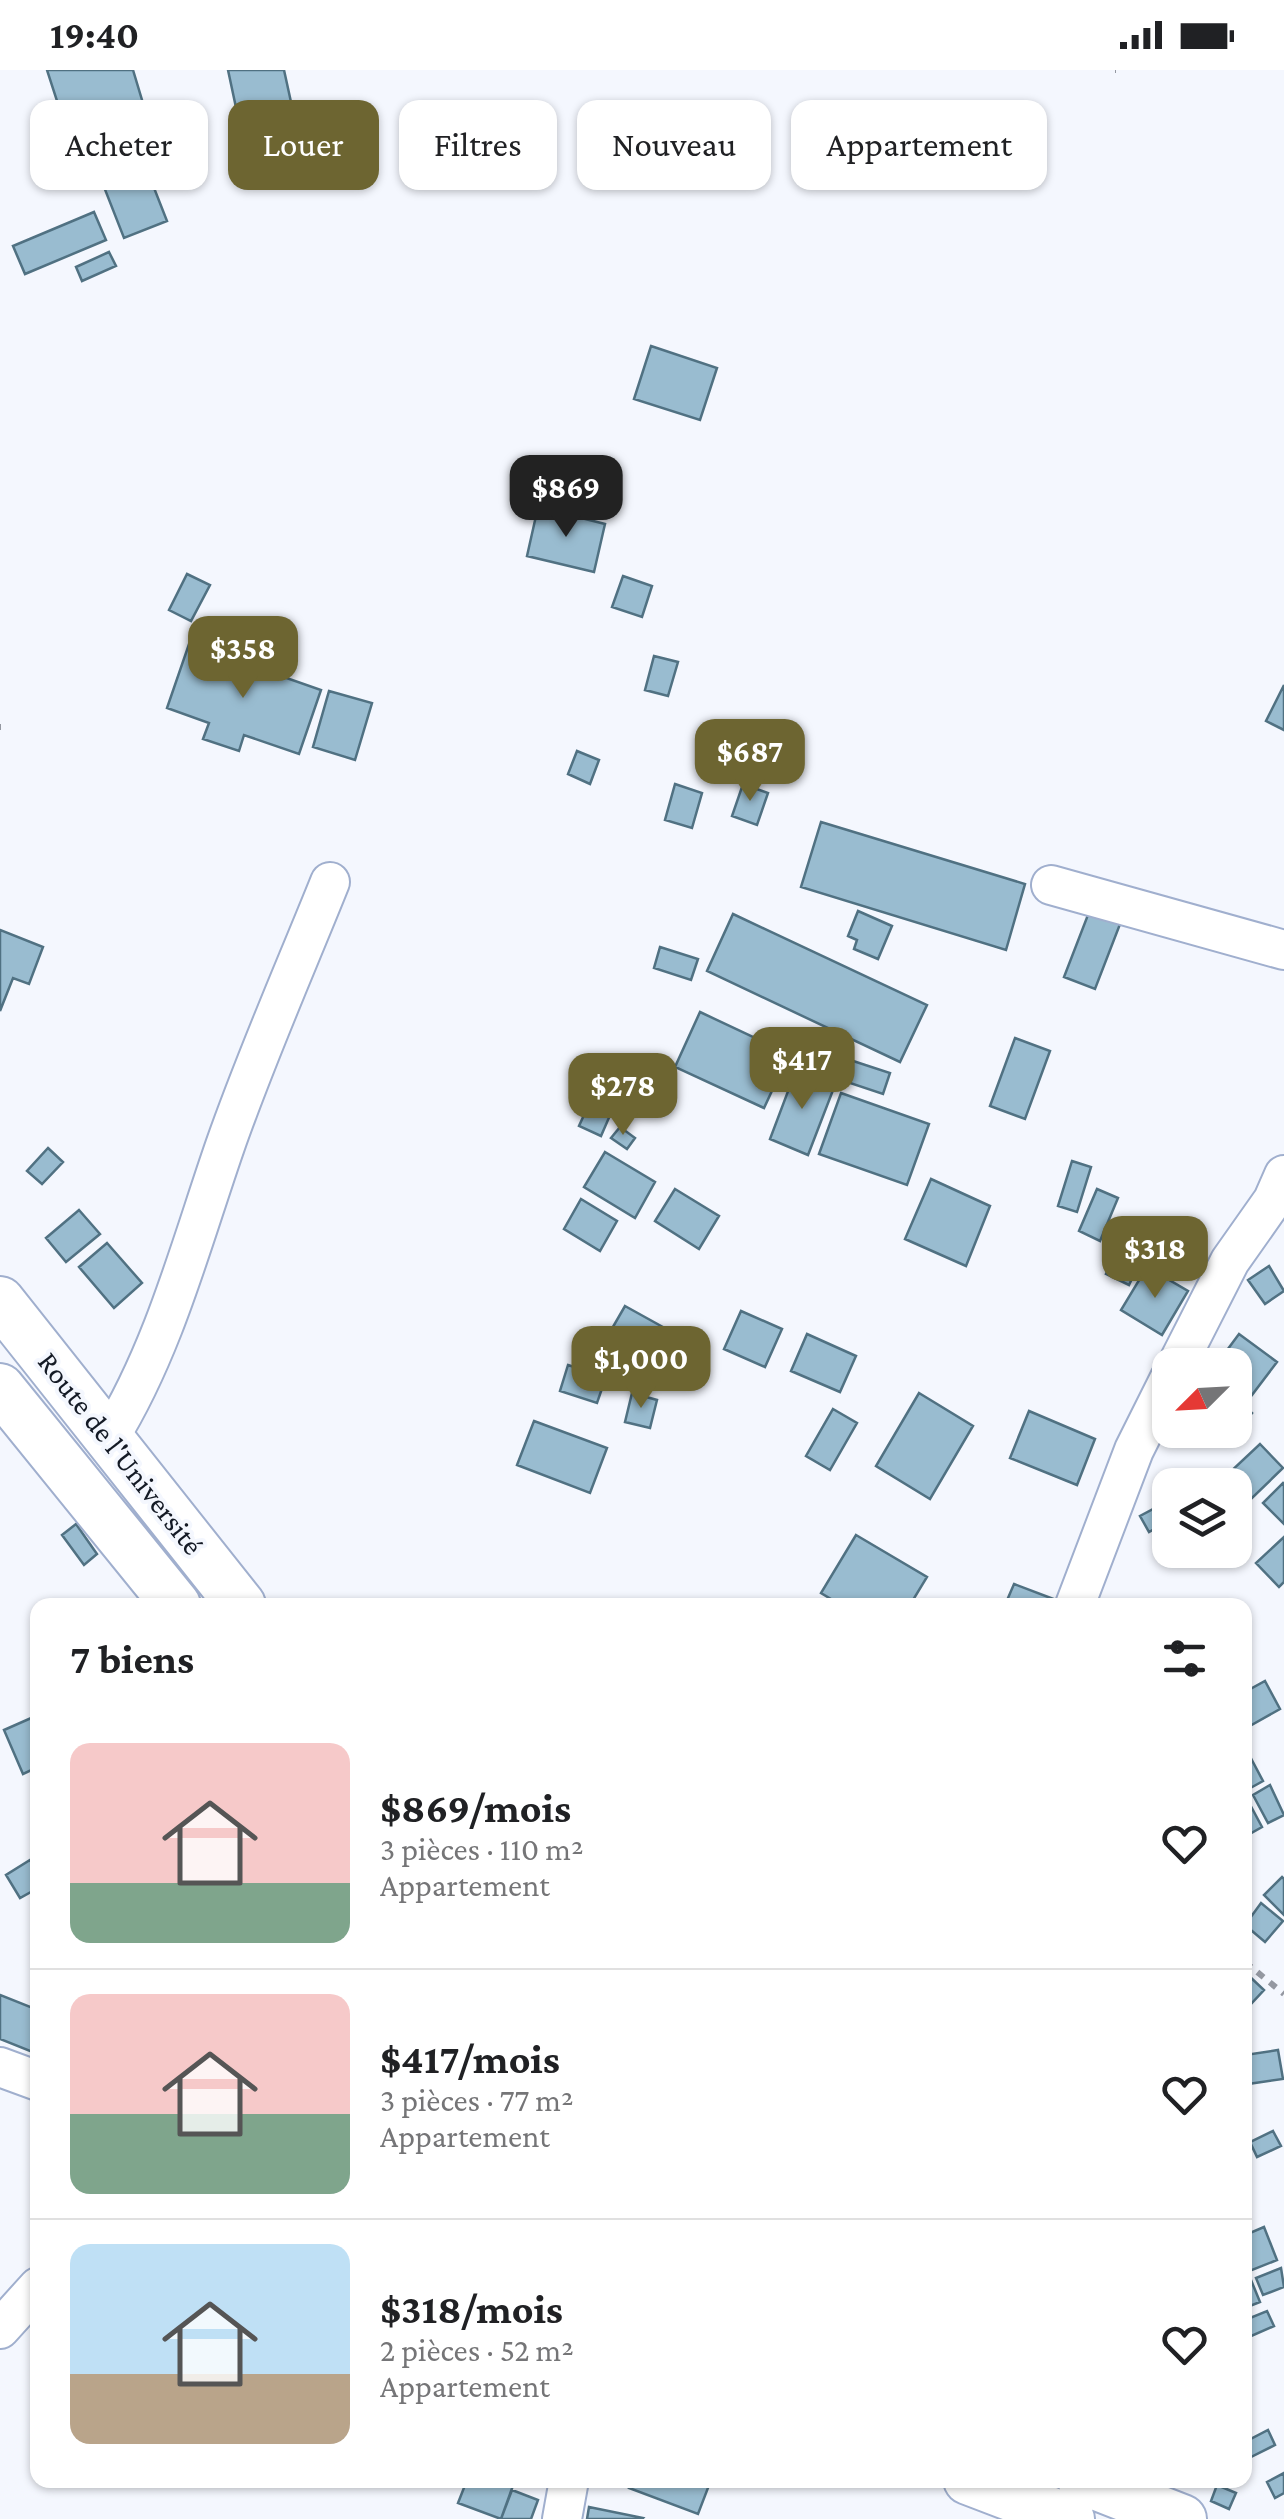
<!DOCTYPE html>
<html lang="fr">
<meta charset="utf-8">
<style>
body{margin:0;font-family:"Crimson Pro",serif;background:#f6f6f6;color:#202124;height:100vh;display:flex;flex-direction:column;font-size:38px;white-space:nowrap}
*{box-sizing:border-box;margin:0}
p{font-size:32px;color:#757577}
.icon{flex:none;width:55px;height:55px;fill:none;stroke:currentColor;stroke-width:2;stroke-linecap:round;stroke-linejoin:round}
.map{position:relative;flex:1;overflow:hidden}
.panel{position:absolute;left:30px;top:1528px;width:1222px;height:890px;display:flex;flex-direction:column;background:#fff;border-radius:20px;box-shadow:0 2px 8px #0004}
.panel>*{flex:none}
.hud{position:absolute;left:30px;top:30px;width:1225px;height:90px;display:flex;gap:20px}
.needle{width:65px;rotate:246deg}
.buttons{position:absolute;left:1152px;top:1278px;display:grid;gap:20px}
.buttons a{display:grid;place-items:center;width:100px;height:100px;border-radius:20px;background:#fff;box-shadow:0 2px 8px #0004;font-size:50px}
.price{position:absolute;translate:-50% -85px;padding:0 22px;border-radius:20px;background:#6d6531;color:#fff;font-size:32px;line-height:65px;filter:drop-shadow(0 2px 5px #0008)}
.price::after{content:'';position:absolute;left:50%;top:60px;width:30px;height:22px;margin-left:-15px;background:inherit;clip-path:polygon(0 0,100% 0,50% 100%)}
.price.active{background:#222;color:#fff}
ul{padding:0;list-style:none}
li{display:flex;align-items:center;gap:30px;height:250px;padding:0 40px}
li+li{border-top:2px solid #e0e0e0}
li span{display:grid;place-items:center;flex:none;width:280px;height:200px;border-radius:20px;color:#555}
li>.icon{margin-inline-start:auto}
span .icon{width:120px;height:120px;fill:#fffc;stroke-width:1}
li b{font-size:42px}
h2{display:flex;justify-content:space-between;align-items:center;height:120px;padding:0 40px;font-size:42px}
.chip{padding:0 35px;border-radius:20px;background:#fff;box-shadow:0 2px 8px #0004;font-size:35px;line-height:90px}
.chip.active{background:#6d6531;color:#fff}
.status{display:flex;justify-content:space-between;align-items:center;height:70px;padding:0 50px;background:#fff;direction:ltr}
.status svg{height:28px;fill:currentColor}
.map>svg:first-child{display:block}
.building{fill:#99bcd0;stroke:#507182;stroke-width:2.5}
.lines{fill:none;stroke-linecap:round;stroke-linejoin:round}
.minor-casing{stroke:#a0afce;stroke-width:42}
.major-casing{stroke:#a0afce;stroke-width:52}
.path{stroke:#9498a1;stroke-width:6;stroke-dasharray:8 8;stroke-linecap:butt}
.minor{stroke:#fff;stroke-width:38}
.major{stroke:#fff;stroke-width:48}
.labels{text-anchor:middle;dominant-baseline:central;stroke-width:8;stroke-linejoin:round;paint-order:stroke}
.street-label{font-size:30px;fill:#141a25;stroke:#f4f7fe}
</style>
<div class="status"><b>19:40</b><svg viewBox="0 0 49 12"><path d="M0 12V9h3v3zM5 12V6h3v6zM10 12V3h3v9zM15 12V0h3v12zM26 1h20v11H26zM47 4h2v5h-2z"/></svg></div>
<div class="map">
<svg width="1284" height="2449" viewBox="0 0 1284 2449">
<rect width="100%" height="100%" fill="#f4f7fe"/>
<!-- building -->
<path class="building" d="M47,0H133L145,40L68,65Z
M228,0H284L298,64L244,75Z
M197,44L206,73L178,82L169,52Z
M138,77L167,151L124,168L95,94Z
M94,142L106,170L25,204L13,176Z
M109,182L116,196L82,211L76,197Z
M651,276L717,298L700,350L634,329Z
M538,437L605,454L594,502L527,486Z
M187,504L210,515L191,551L169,540Z
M623,506L652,516L642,547L612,537Z
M189,574L321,620L299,684L244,665L239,681L203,669L209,653L167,638Z
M654,586L678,592L668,626L645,620Z
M1284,615V660L1266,651Z
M329,621L372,633L355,690L313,677Z
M577,681L599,690L590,714L568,704Z
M675,714L702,723L692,758L665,750Z
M743,714L768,723L757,755L732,746Z
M821,752L1025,814L1006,880L801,817Z
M1091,837L1122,849L1095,919L1064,907Z
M858,841L892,856L878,889L854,879L857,870L848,866Z
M733,844L927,935L900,992L707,901Z
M0,860L43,877L29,914L13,908L0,941Z
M660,877L698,889L691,910L654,898Z
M700,942L789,984L764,1038L675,997Z
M1015,968L1050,981L1025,1049L990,1036Z
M844,988L890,1003L883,1024L838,1009Z
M796,1000L835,1015L808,1085L770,1069Z
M841,1023L929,1054L907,1115L819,1084Z
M589,1034L611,1043L601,1066L579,1056Z
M620,1057L635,1068L627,1079L611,1068Z
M48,1078L63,1092L42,1114L27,1101Z
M605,1082L655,1112L635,1148L584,1117Z
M1072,1091L1091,1097L1077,1142L1058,1136Z
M931,1109L990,1136L966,1196L905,1169Z
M675,1119L719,1146L699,1179L655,1151Z
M1097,1119L1118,1128L1100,1171L1079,1161Z
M581,1129L617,1151L600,1181L564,1159Z
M79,1140L100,1164L66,1192L46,1168Z
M1124,1166L1147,1177L1129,1215L1106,1204Z
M107,1173L142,1213L114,1238L79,1197Z
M1269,1196L1284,1221L1265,1234L1248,1210Z
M1147,1197L1188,1221L1162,1265L1121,1240Z
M625,1236L688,1271L662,1318L599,1281Z
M741,1241L782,1259L765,1297L724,1279Z
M807,1264L856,1286L840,1322L791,1301Z
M1239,1264L1277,1292L1252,1325L1235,1313V1295H1216Z
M568,1295L606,1307L597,1333L560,1321Z
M632,1323L657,1330L650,1358L625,1352Z
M919,1323L973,1356L930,1429L876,1396Z
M1235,1327L1252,1343L1227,1371L1215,1360H1235Z
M833,1339L857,1353L830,1400L806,1386Z
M1029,1341L1095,1369L1077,1415L1010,1388Z
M534,1351L607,1378L590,1423L517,1395Z
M1260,1374L1283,1398L1251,1429L1228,1404Z
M1283,1413L1284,1414V1454L1263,1433Z
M1157,1437L1165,1453L1149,1462L1140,1446Z
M76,1454L97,1484L84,1495L62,1465Z
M856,1465L927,1507L910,1535H841L821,1523Z
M1284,1467V1512L1279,1517L1256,1493Z
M1014,1514L1056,1530L1053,1535H1005Z
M1265,1611L1280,1639L1248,1657L1245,1622Z
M38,1645V1697L23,1704L4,1660Z
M1245,1677L1263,1711L1245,1721Z
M1270,1715L1284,1745L1268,1753L1253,1725Z
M1246,1727L1262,1757L1246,1766L1245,1764Z
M30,1790L38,1803V1818L20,1828L6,1805Z
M1282,1807L1284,1809V1845L1264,1825Z
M1261,1833L1283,1851L1265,1872L1245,1855Z
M1248,1905L1264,1920L1250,1935L1245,1931Z
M0,1925L38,1940L35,1983L0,1969Z
M1278,1980L1283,2009L1248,2014L1245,1985Z
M1273,2061L1281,2076L1257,2087L1250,2072Z
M1264,2157L1277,2190L1247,2202L1245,2165Z
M1281,2198L1284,2217L1263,2225L1256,2208Z
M1251,2210L1260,2232L1245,2238V2212Z
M1267,2241L1274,2256L1249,2267L1245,2250Z
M1268,2360L1275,2375L1249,2388L1245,2372Z
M1284,2403V2423L1275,2428L1267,2412Z
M467,2410H515L501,2449L458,2433Z
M632,2410H711L698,2444L629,2418Z
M1217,2415L1236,2423L1229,2439L1211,2431Z
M512,2420L538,2430L531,2449H501Z
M589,2437L643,2448L642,2449H587Z"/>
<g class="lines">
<!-- minor casing -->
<g class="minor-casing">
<path id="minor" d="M1051,815L1284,880
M1177,1295L1230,1191L1273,1130L1284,1105
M109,1368C164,1279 191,1174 225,1076C256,987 295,899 330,812
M1075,1535L1134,1380L1170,1308
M0,1997L38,2011
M0,2259L38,2217
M562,2449L569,2410"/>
</g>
<!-- major casing -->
<g class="major-casing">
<path id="major" d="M0,1231L241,1535
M0,1318L176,1535
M968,2410L1070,2449
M1082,2410L1182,2449"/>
</g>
<!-- path -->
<path class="path" d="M1115,0H1116
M0,657H1
M1245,1892L1284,1924"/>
<!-- minor -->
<use href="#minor" class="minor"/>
<!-- major -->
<use href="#major" class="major"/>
</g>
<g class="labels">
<!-- street labels -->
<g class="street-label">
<text transform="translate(121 1383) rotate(52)">Route de l'Université</text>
</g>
</g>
</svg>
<div class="buttons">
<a><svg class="needle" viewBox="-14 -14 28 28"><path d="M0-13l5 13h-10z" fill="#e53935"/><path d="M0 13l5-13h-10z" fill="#757577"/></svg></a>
<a><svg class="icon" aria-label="layers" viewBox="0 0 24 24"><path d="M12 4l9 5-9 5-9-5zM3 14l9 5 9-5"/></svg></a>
</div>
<b class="price active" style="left:566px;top:470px">$869</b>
<b class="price" style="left:243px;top:631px">$358</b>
<b class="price" style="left:750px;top:734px">$687</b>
<b class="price" style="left:802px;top:1042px">$417</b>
<b class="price" style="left:623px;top:1068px">$278</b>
<b class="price" style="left:1155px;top:1231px">$318</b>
<b class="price" style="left:641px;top:1341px">$1,000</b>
<div class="hud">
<a class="chip">Acheter</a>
<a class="chip active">Louer</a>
<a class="chip">Filtres</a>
<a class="chip">Nouveau</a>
<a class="chip">Appartement</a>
</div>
<section class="panel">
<h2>7 biens<svg class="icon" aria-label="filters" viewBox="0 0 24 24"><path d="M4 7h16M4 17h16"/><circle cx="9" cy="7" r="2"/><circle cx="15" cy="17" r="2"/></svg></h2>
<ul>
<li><span style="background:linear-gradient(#f6c9c9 70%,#7fa58c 0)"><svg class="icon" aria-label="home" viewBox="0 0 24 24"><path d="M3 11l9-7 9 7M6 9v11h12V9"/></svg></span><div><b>$869/mois</b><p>3 pièces · 110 m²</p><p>Appartement</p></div><svg class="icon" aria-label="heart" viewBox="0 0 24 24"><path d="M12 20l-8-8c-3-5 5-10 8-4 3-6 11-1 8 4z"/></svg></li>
<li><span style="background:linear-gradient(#f6c9c9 60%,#7fa58c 0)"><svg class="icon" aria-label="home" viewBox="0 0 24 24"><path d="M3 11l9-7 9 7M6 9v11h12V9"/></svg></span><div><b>$417/mois</b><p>3 pièces · 77 m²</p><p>Appartement</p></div><svg class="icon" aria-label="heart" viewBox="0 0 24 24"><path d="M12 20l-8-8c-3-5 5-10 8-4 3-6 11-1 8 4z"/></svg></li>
<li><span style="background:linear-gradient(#bfe0f5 65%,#b9a48a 0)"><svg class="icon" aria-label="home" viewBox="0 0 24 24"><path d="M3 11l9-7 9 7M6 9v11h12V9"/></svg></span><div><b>$318/mois</b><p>2 pièces · 52 m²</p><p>Appartement</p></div><svg class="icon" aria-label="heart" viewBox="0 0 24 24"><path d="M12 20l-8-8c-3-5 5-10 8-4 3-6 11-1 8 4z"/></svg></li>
</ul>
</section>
</div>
